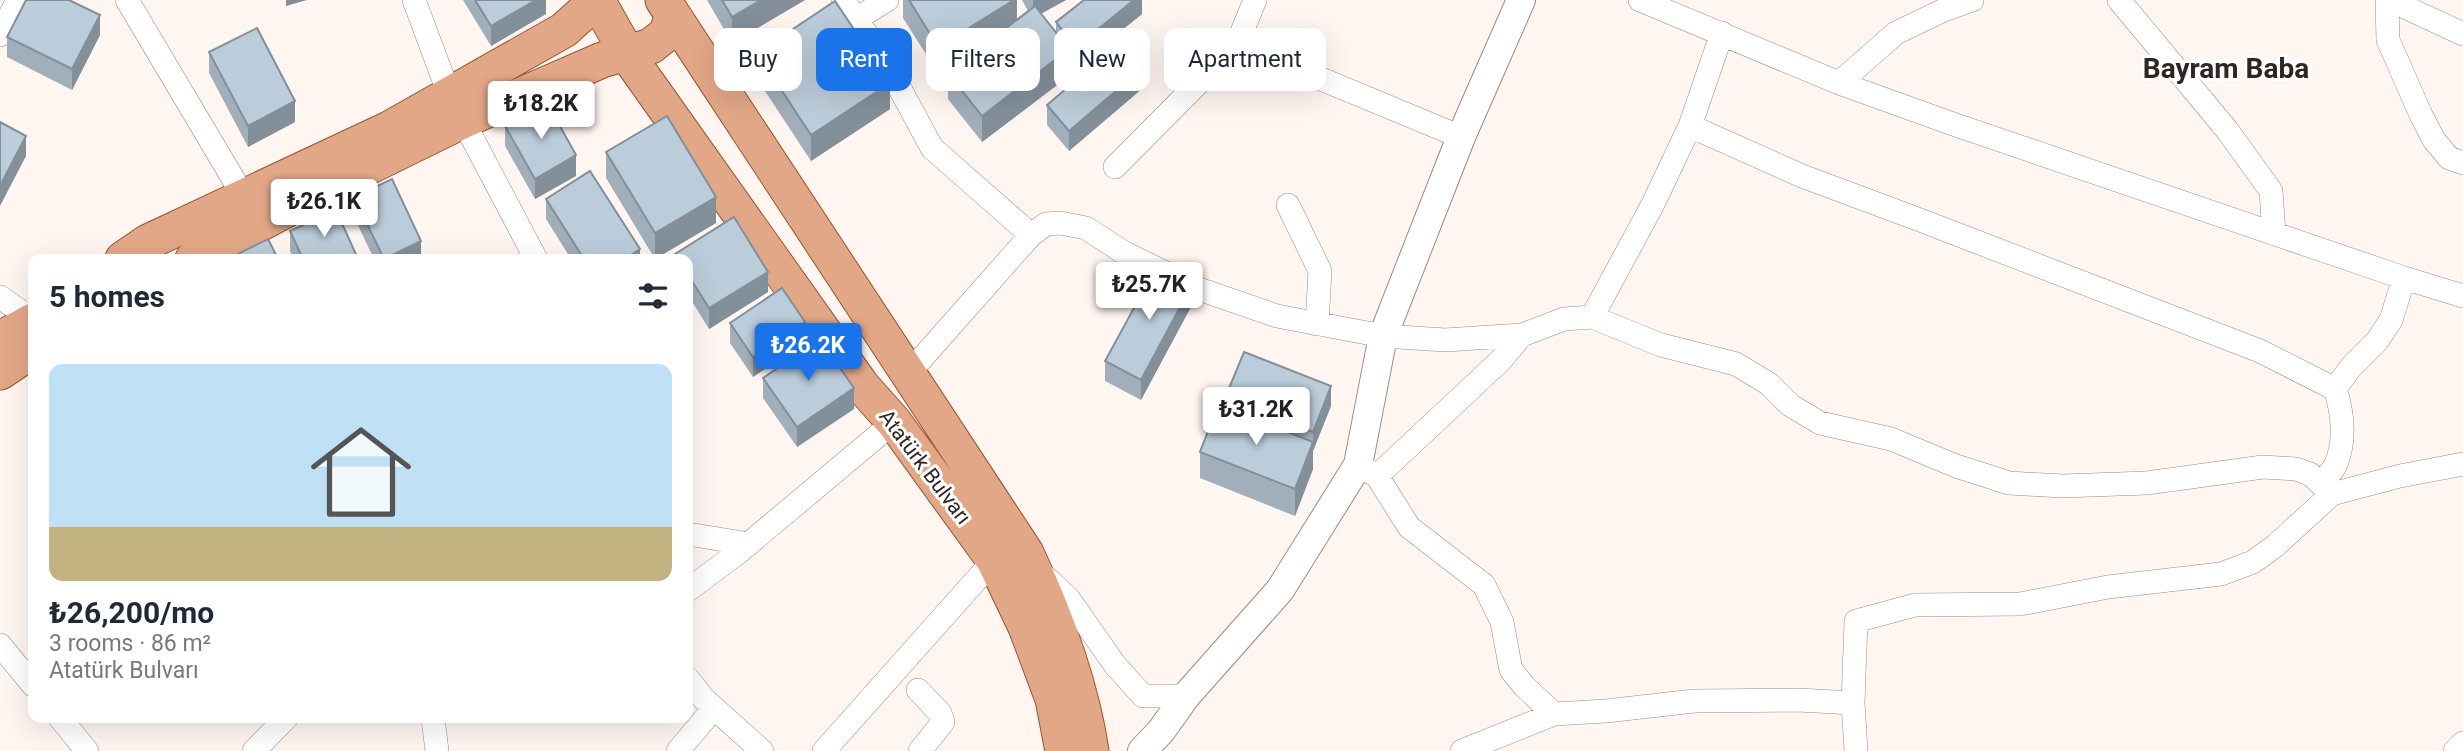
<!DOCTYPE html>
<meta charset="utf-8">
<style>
body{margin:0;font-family:Roboto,sans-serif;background:#f6f6f7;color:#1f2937;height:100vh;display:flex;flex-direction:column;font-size:26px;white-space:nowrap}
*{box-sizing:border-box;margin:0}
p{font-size:23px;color:#747a83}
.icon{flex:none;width:38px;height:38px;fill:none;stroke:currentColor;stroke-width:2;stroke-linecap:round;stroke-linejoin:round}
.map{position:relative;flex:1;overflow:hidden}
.details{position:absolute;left:28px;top:254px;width:665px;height:469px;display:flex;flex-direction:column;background:#fff;border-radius:14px;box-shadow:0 7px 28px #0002}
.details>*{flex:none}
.hud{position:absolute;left:714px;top:28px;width:665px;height:63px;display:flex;gap:14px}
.price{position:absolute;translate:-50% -60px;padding:0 16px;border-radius:7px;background:#fff;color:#222;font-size:23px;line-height:46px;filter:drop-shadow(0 2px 4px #0008)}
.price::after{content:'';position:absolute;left:50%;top:42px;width:21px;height:16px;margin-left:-10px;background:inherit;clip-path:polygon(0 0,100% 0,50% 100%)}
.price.selected{background:#1a73e8;color:#fff}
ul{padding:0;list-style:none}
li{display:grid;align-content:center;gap:14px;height:371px;padding:0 21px}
li span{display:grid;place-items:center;height:217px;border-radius:14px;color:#555}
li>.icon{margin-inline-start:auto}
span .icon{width:126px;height:126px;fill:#fffc;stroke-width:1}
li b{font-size:30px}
h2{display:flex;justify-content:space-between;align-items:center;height:84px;padding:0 21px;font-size:30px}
.pill{padding:0 24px;border-radius:14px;background:#fff;box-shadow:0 7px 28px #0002;font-size:24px;line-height:63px}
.pill.selected{background:#1a73e8;color:#fff}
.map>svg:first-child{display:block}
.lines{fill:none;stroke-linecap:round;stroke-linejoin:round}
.minor-casing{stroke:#9d8a81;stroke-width:24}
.tertiary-casing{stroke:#9d8a81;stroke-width:30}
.primary-casing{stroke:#975430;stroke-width:37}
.minor{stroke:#fff;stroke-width:23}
.tertiary{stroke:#fff;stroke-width:28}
.primary{stroke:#e2a787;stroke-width:35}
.wall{fill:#a1afbb}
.shaded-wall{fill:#838f99}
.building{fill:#bbccda;stroke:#838f99;stroke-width:2}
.labels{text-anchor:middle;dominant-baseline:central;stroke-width:6;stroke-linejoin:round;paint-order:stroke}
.street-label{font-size:21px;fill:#2e2622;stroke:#fff}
.district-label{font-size:28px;font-weight:bold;fill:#2e2622;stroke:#fff}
</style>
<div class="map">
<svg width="2463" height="751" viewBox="0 0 2463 751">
<rect width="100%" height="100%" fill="#fff6f2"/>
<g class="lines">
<!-- minor casing -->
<g class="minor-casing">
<path id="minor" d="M127,0L244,197
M414,0L449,94L536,259
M843,0L885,61L932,148L1031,235
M1640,0L1839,83L1953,124L2404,278L2463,296
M2119,0L2227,130L2271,191L2274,234
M2387,0L2388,40L2421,115L2434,140L2449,158L2463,163
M2390,0L2463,34
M856,19L887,0
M0,35L18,0
M1237,44L1461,137
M1839,83L1896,33L1944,10L1972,0
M1690,126L1802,176L1920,220L2260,351L2335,389C2343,412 2346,443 2335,466C2332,472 2325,478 2320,483
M1115,167L1237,44L1255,0
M1288,205L1320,271L1317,324
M0,297L33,320
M1592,317L1653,204L1690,126L1722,33
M908,374L1031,235L1046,224L1060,223L1086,228L1123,252L1196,288L1277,316L1383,336L1445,340L1522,335
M2335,389L2351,367L2377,341L2391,320L2404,278
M1358,465L1377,476L1500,361L1522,335L1564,319L1592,317L1661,345L1736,364L1769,384L1790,405L1820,423L1891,439L1956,466L2009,483L2062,486L2147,483L2263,467L2296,469L2310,474L2332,494
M1377,476L1409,527L1484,585L1502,622L1511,670L1525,687L1554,714
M688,534L749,544
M1041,573L1069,599L1115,665L1143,696H1186
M688,590L739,552L894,422
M0,645L33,685
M688,679L704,699L762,751
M918,690L940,713L943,722L920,751
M1853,703L1856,751
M60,718L87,751
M433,718L437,751
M254,751L286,718
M678,751L714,708
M824,751L994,560
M1462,751L1554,714L1606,711L1694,701L1798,700L1853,703L1856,621L1915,605L2020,604L2108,587L2221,574L2253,562L2275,546L2332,494L2400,476L2463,464
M2455,751L2463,743"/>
</g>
<!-- tertiary casing -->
<g class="tertiary-casing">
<path id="tertiary" d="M1142,751L1161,731L1186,696L1280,590L1358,465L1383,336L1461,137L1521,0"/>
</g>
<!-- primary casing -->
<g class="primary-casing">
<path id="primary" d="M597,0L631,60L862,386L894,422L994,560L1026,627L1053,699L1063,751
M663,0L1026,553C1055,615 1081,683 1091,751
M123,259L148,242L389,129L564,30L597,0
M193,259L350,176L462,121L602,60L651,46L666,34L673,16
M0,339L33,321
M0,372L33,350"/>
</g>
<!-- minor -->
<use href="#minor" class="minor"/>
<!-- tertiary -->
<use href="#tertiary" class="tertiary"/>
<!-- primary -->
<use href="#primary" class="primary"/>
</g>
<!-- wall -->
<path class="wall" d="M463,0H546V14L491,46Z
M707,0H805L732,43Z
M903,0H1017V20L1028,11L1022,0H1066L1041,14L1056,33V22L1142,0V14L1076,67L1069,58V76L982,142L948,99V73L987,43L938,73L903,18Z
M100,35L72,90L7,57V37Z
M209,52L295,122L248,147L209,73Z
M757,53L890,109L811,161L757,79Z
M1144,87L1069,151L1047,125V105Z
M505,126L576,176L535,199L505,146Z
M606,152L716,223L655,259L606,178Z
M354,197L421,259H374L354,217Z
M546,199L640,259H571L546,219Z
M734,217L768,272V292L709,329L688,295V259H675V254Z
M290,231L358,259H294L290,251Z
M1193,303L1141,400L1105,381V361Z
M730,323L805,342L753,377L730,343Z
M763,378L854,409L797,447L763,398Z
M1225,398L1331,406L1313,451V469L1295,516L1200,478V452L1225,408Z"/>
<!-- shaded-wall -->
<path class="shaded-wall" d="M286,0H307L286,6Z
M536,0H546V14L491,46V26Z
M761,0H805L732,43V17Z
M1014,0H1017V24L938,73V47Z
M1033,0H1066L1033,18Z
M1134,0H1142V14L1076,67V47Z
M100,15V35L72,90V69Z
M1069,49V76L982,142V116Z
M1144,67V87L1069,151V131Z
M890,83V109L811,161V135Z
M295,101V122L248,147V126Z
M26,136V156L0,206V186Z
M576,155V176L535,199V179Z
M716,197V223L655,259V233Z
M421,241V259H384Z
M640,249V259H625Z
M768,272V292L709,329V308Z
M1193,283V303L1141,400V380Z
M805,322V342L753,377V357Z
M1331,386V406L1313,451V469L1295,516V489L1313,444V432Z
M854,388V409L797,447V427Z"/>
<!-- building -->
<path class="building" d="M26,0H69L100,15L72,69L7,37Z
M475,0H536L491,26Z
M722,0H761L732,17Z
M909,0H1014L938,47Z
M1084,0H1134L1076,47L1056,22Z
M835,1L890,83L811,135L757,53Z
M1035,6L1069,49L982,116L948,73Z
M257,28L295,101L248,126L209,52Z
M1122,41L1144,67L1069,131L1047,105Z
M547,103L576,155L535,179L505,126Z
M667,116L716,197L655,233L606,152Z
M0,122L26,136L0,186Z
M590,171L640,249L625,259H584L546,199Z
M392,179L421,241L384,259L354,197Z
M336,210L358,259H303L290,231Z
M734,217L768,272L709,308L688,275V259H678L675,254Z
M268,239L278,259H228Z
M1158,264L1193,283L1141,380L1105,361Z
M782,288L805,322L753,357L730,323Z
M820,339L854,388L797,427L763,378Z
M1244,352L1331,386L1313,432L1225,398Z
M1218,405L1313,442L1295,489L1200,452Z"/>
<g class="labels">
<!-- street labels -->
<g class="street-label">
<text transform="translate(925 467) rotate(53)">Atatürk Bulvarı</text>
</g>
<!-- district labels -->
<g class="district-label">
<text x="2226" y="68">Bayram Baba</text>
</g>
</g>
</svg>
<b class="price" style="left:541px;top:141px">₺18.2K</b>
<b class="price" style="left:324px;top:239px">₺26.1K</b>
<b class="price" style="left:1149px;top:322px">₺25.7K</b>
<b class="price selected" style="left:808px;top:383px">₺26.2K</b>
<b class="price" style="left:1256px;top:447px">₺31.2K</b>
<div class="hud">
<a class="pill">Buy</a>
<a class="pill selected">Rent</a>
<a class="pill">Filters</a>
<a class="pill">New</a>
<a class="pill">Apartment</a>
</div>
<section class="details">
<h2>5 homes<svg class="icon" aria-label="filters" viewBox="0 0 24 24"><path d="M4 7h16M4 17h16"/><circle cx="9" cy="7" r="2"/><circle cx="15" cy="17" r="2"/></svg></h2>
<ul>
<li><span style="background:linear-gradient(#bfe0f5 75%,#c2b280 0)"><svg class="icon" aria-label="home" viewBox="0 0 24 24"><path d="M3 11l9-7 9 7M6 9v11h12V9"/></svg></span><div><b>₺26,200/mo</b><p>3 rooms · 86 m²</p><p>Atatürk Bulvarı</p></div></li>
</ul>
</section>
</div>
